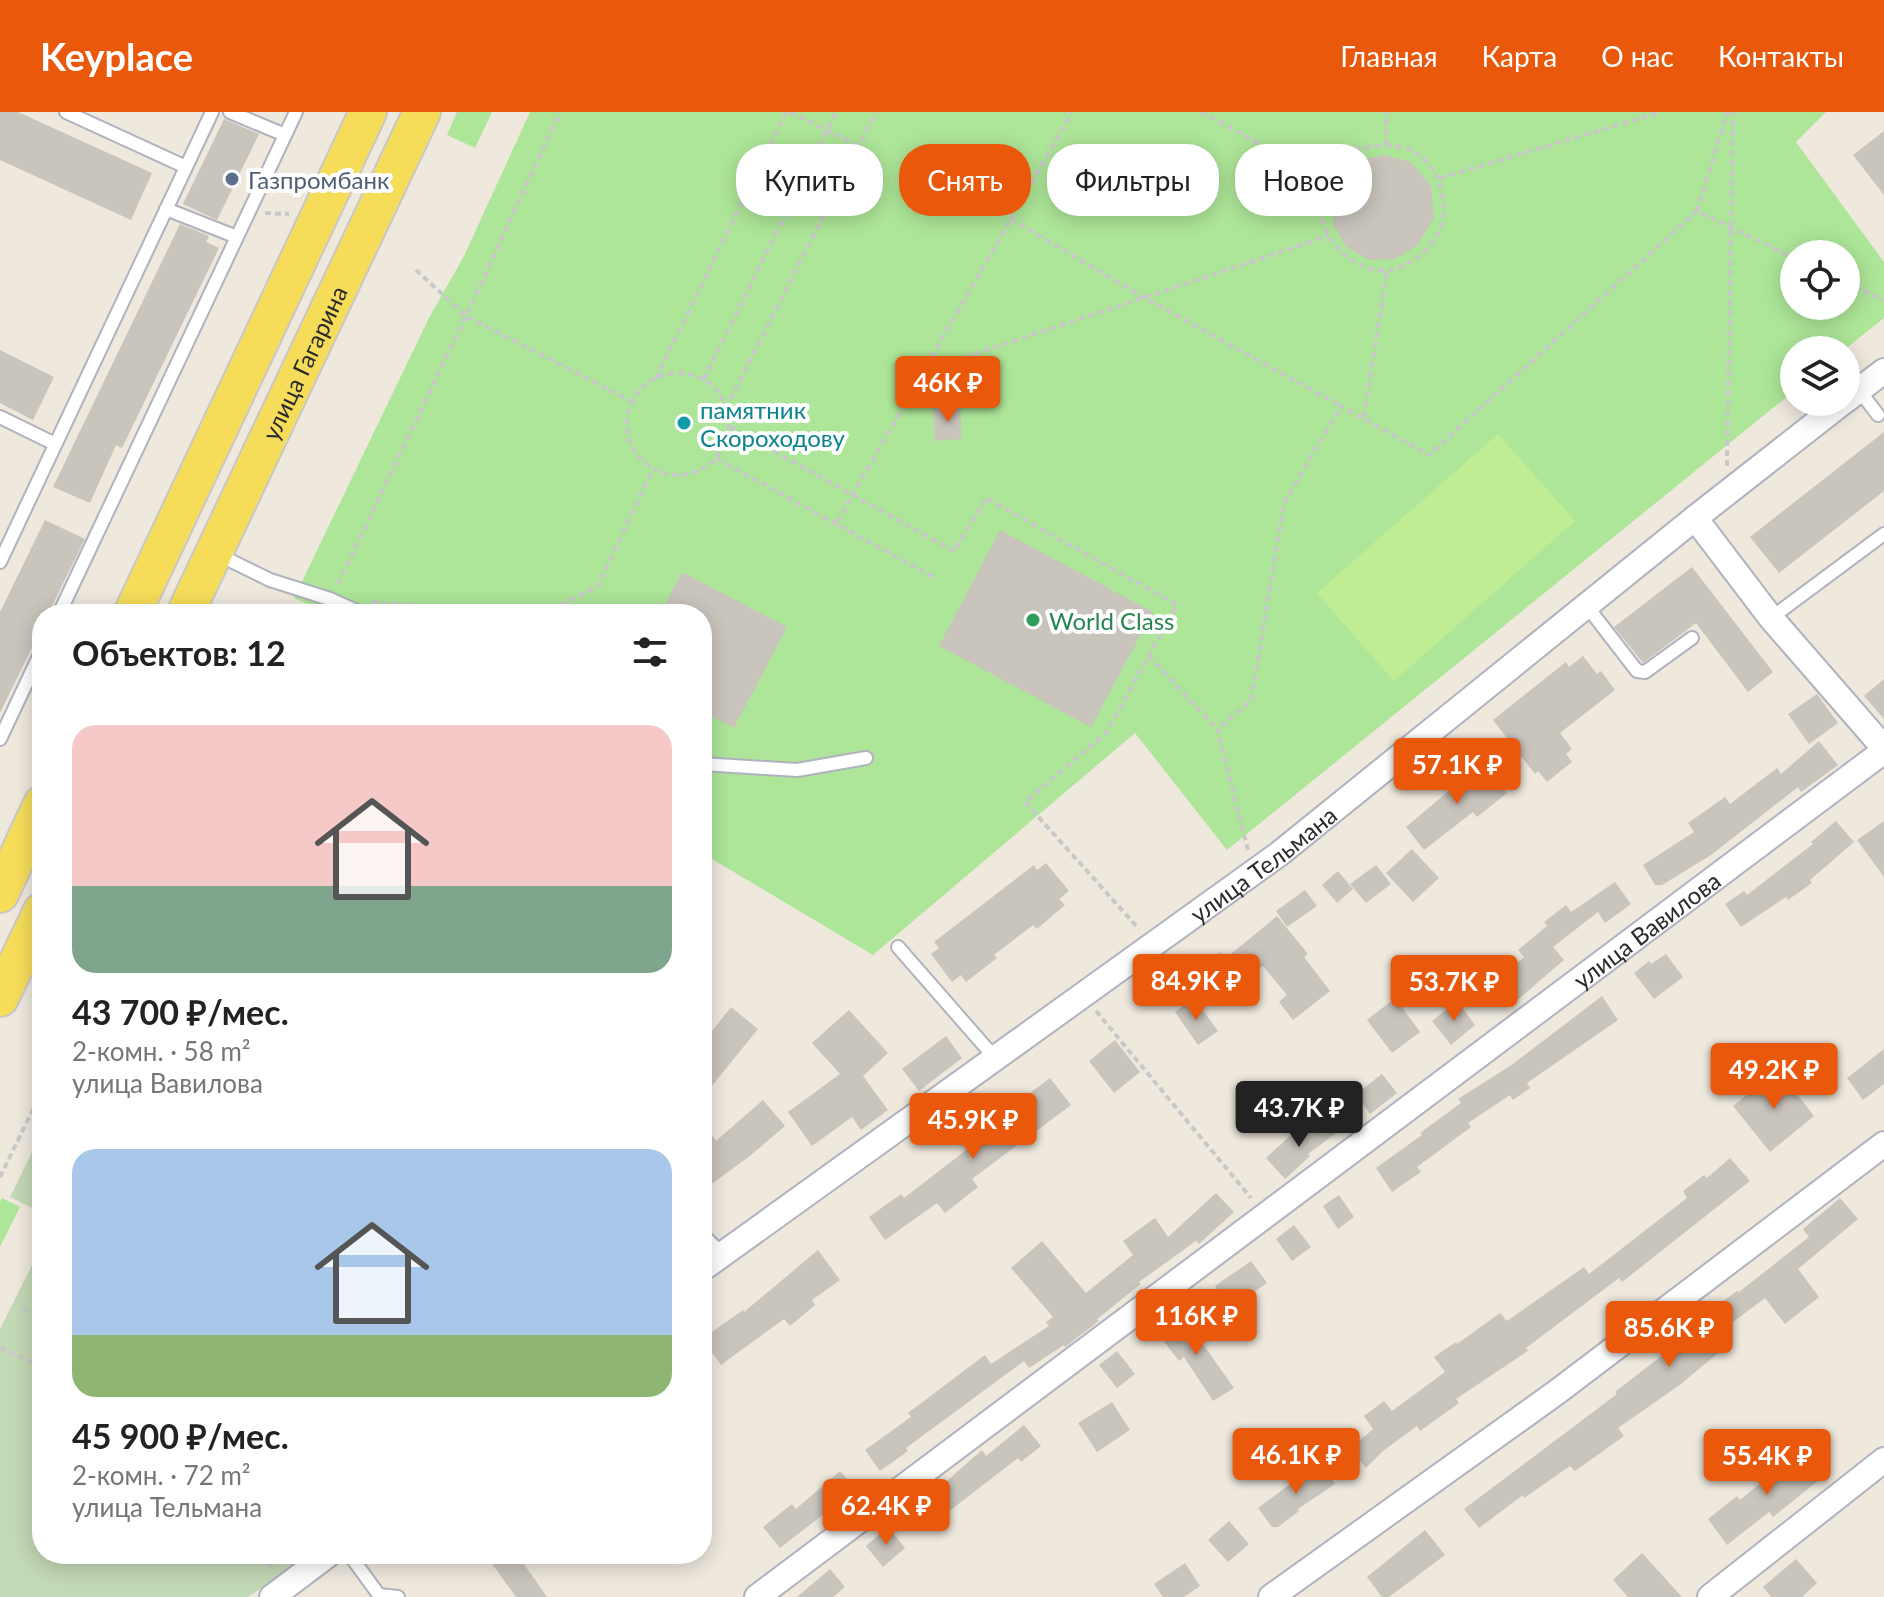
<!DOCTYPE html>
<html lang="ru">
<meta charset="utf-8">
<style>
body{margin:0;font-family:Lato,sans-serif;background:#f2f2f2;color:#222;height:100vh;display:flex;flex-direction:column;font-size:30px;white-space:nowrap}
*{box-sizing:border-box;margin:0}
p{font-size:26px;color:#767676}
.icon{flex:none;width:44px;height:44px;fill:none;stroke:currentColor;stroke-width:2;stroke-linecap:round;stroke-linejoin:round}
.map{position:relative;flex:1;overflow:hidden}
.panel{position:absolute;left:32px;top:492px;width:680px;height:960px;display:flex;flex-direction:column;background:#fff;border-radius:32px;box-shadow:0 4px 20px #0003}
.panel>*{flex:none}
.hud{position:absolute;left:736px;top:32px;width:760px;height:72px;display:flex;gap:16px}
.tools{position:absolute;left:1780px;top:128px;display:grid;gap:16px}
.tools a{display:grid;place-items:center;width:80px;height:80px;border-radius:50%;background:#fff;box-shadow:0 4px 20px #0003;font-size:40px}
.price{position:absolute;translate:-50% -68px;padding:0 18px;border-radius:8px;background:#ea580c;color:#fff;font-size:26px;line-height:52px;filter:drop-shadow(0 2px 4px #0008)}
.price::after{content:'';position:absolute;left:50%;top:48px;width:24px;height:18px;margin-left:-12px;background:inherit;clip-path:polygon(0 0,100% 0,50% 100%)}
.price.on{background:#222;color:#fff}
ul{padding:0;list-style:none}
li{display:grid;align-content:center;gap:16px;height:424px;padding:0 40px}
li span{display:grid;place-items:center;height:248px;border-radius:24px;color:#555}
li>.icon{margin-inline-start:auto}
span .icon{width:144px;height:144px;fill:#fffc;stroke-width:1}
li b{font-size:34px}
h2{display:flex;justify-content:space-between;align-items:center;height:96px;padding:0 40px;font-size:34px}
.pill{padding:0 28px;border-radius:32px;background:#fff;box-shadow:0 4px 20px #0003;font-size:28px;line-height:72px}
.pill.on{background:#ea580c;color:#fff}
header{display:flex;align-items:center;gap:48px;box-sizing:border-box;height:112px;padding:0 40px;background:#ea580c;color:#fff}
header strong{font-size:38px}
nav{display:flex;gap:44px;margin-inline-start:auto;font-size:28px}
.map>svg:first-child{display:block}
.green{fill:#ade698;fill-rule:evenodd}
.cemetery{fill:#c3d8b4}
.pitch{fill:#c0ed93}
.building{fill:#c9c4bc}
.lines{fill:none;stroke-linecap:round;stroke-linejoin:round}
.lane-casing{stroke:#b1b2bf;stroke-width:16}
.street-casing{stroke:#b1b2bf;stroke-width:28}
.primary-casing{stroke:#c8c8c8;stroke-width:40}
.path{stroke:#c8c8c8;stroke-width:4;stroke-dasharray:6 4;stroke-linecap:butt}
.lane{stroke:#fff;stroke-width:12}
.street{stroke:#fff;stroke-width:24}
.primary{stroke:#f5dd5a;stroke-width:36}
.service-dot{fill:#5c6f8a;stroke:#fff;stroke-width:3}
.culture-dot{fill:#0f9aa8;stroke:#fff;stroke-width:3}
.leisure-dot{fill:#2e9e5b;stroke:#fff;stroke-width:3}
.labels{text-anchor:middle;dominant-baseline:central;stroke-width:8;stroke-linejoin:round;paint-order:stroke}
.service-label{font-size:24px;fill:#4e5e75;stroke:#fff;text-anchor:start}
.street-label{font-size:24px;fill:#2b2b2b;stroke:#fff}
.culture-label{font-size:24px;fill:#0d838f;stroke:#fff;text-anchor:start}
.leisure-label{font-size:24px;fill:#27864d;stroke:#fff;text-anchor:start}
</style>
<header>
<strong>Keyplace</strong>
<nav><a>Главная</a><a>Карта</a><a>О нас</a><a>Контакты</a></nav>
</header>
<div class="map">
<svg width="1884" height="1485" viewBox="0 0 1884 1485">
<rect width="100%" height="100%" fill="#eee8dd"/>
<!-- green -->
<path class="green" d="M457,0H492L475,36L447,23Z
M530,0H1826L1796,30L1884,150V206L1844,238H1794V279L1227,738L1135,621L873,843L702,741V502H330L294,486L429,206L464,144ZM1794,142H1846V194H1794Z
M2,1086L20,1095L0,1135V1089Z"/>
<!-- cemetery -->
<path class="cemetery" d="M42,1020V1101L10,1085Z
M42,1133V1442H312L248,1485H0V1217Z"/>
<!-- pitch -->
<path class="pitch" d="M1498,322L1575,409L1394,569L1317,481Z"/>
<!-- building -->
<path class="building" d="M0,0H18L152,61L131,108L0,48Z
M224,7L259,22L217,108L183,92Z
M1884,19V83L1853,43Z
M1384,43L1410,50L1431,73L1434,105L1418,133L1395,147L1369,148L1346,135L1334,114L1331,89L1338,69L1359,48Z
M180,112L209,124L206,130L219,136L122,336L116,333L90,391L53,375Z
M0,238L54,265L33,308L0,291Z
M960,295L962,327L935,329L933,297Z
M1884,320V379L1779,461L1750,425Z
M45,408L85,427L48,502H42V515L0,601V500Z
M1000,418L1153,500L1091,615L939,534Z
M1692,455L1773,560L1748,580L1696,511L1643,551L1614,515Z
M682,460L787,515L734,616L702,599V502H660Z
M1583,544L1597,562L1601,559L1615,578L1560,621L1572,637L1566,642L1572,650L1547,670L1538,659L1535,662L1493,608L1566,550L1569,555Z
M1884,567V607L1864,584Z
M1817,582L1838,611L1809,632L1788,602Z
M1819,629L1838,653L1801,680L1798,675L1711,743L1662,773H1655L1643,753L1694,720L1688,711L1725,685L1730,692L1777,656L1781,662Z
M1482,651L1507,681L1477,705L1473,700L1424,738L1406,715Z
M1836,709L1854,730L1810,768L1812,771L1788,788L1786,785L1741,815L1725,792L1744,779L1747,783L1813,732L1811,730Z
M1884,709V765L1857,728Z
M1412,737L1439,766L1413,790L1386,761Z
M1046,751L1069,779L1059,787L1065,793L1037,817L1033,813L994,843L997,846L966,870L961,863L952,870L931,842L939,836L934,830L1034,753L1037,758Z
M1376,753L1391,772L1366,791L1350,772Z
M1338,759L1353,777L1337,791L1322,773Z
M1615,770L1631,792L1605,811L1598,800L1553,835L1564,848L1509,895L1491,874L1524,845L1518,838L1547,814L1544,810L1566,793L1571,800Z
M1305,778L1317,794L1287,815L1276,799Z
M1277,804L1308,842L1304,845L1330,879L1293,908L1279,890L1287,883L1263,854L1210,893L1188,864L1220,840L1225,847Z
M1666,842L1683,865L1654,887L1634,861L1649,849L1651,852Z
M1602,884L1618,908L1527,971L1530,976L1513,988L1510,983L1468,1011L1471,1015L1417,1055L1421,1060L1392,1080L1376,1056L1422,1023L1420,1021L1461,991L1458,987L1513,952Z
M1194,886L1218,919L1198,933L1175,900Z
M1395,886L1420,920L1392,941L1367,908Z
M1457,889L1475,913L1451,933L1432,909Z
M731,895L758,917L702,986V932Z
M849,898L888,941L863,964L888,998L861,1018L852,1005L812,1034L788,1000L840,962L812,931Z
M946,924L962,946L919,979L902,957Z
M1115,928L1140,960L1114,981L1089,949Z
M1884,937V972L1863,988L1847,966Z
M1778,958L1814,1004L1770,1040L1733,994Z
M1382,962L1397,981L1370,1002L1356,982Z
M1050,966L1071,993L972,1067L978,1075L945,1101L937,1091L885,1128L869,1105L901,1082L904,1086L1022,995L1018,990Z
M763,988L785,1014L751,1043L702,1079V1009L716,1029Z
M1325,1006L1336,1021L1308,1042L1310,1044L1285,1067L1266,1046L1291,1023L1296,1028Z
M1730,1046L1750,1069L1622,1170L1619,1166L1526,1236L1528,1239L1456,1287L1459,1291L1420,1319L1417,1314L1383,1339L1366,1356L1350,1337L1373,1317L1364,1304L1384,1289L1392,1299L1445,1260L1434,1245L1456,1230L1457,1232L1500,1201L1507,1209L1584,1155L1589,1162L1687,1086L1683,1079L1704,1063L1707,1066Z
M1216,1081L1234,1100L1199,1132L1196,1129L1139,1170L1141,1172L1097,1207L1099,1209L1065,1235L1064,1233L1029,1256L1024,1249L906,1336L908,1339L880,1359L865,1338L911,1305L908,1301L985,1243L991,1252L1049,1214L1046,1210L1053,1205L1011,1156L1042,1129L1086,1181L1133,1143L1123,1129L1155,1106L1168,1125Z
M1339,1083L1354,1105L1338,1117L1323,1094Z
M1840,1086L1858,1107L1798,1157L1819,1185L1785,1212L1765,1186L1708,1229L1718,1241L1681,1272L1618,1316L1624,1324L1575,1359L1570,1354L1524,1386L1523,1383L1479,1416L1464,1397L1617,1282L1615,1280L1700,1214L1696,1209L1737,1179L1739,1180L1809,1125L1803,1117Z
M1294,1113L1311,1135L1292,1149L1276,1127Z
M818,1138L840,1168L812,1188L815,1193L790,1214L784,1207L721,1253L702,1227L743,1198L744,1200Z
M1251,1149L1267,1171L1231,1196L1215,1174Z
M1182,1203L1234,1276L1213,1289L1184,1245L1179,1249L1158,1222Z
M1117,1239L1135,1262L1117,1276L1099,1253Z
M1112,1290L1130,1318L1097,1340L1078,1311Z
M1024,1313L1041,1334L1021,1350L1018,1346L939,1407L924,1389L982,1338L986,1344Z
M1802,1337L1824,1364L1773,1405L1769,1400L1727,1433L1708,1407L1737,1384L1740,1388Z
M1316,1353H1323L1335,1372L1298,1397L1299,1399L1278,1415H1272L1258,1396Z
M840,1359L857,1378L830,1400L829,1398L780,1436L763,1415L792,1392L796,1397Z
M1229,1409L1249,1432L1228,1450L1208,1428Z
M888,1415L905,1436L883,1455L866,1434Z
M1425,1418L1445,1443L1389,1485H1382L1367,1465Z
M1642,1441L1682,1485H1628L1613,1468Z
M485,1442H517L547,1485H516Z
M1796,1447L1817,1471L1802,1485H1771L1763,1475Z
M1185,1451L1200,1474L1184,1485H1163L1154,1472Z
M830,1457L845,1475L833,1485H797Z"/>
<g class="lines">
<!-- lane casing -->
<g class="lane-casing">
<path id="lane" d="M66,0L186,55
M230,0L285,23
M166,97L237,125
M1859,278L1878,303
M0,305L55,332
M217,442L270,468L330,487L363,502
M0,450L212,0
M1586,493L1637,559L1645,560L1692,526
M59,502L296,0
M1771,506L1884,422
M0,627L42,538
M702,652L797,658L866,646
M898,835L995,946
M702,1122L722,1142
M349,1442L379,1483L398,1485"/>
</g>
<!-- street casing -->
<g class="street-casing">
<g id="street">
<path d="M1846,288L1884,259"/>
<path d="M1695,406L1771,506L1884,636"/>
<path id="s1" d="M702,1157L1279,742L1695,406L1843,290"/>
<path d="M272,1485L329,1442"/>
<path id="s2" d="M757,1485L1884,639"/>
<path d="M1271,1485L1557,1280L1884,1032"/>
<path d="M1710,1485L1884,1348"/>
</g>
</g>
<!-- primary casing -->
<g class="primary-casing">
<g id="primary">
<path d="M132,502L368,0"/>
<path id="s3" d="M185,502L422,0"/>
<path d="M0,782L42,692"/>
<path d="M0,886L42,799"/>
</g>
</g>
<!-- path -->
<path class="path" d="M790,0L859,34
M1201,0L1325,67
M1386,33C1394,34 1408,35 1415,40C1428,48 1439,65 1441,79C1442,86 1445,96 1444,103C1439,135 1401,168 1368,156C1333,144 1310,105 1324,69C1329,58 1344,46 1352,37Z
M1386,33L1387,0
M1440,66L1661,0
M1697,99L1727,0
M265,101L289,102
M1011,107L1143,185L1341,294
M416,158L466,204L631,289
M1846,170L1884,188
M927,258L1328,124
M627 312a51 51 0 1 1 102 0a51 51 0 1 1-102 0Z
M656,266L786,0
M704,267L836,0
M726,296L876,0
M1364,305L1387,158
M730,315L954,439L986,386L1177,493L1106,621L1025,690L1139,817
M717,347L937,467
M1727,354L1733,0
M837,410L1072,0
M338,472L466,204L560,0
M372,490L523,502
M543,502L598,474L652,358
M1149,544L1217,617
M1248,738L1217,617L1251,589L1284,391L1341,294L1429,343L1697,99L1794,146
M1096,899L1251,1086
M0,1065L42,979
M22,1197L42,1198
M0,1236L42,1254
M269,1442L272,1459"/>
<!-- lane -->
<use href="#lane" class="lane"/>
<!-- street -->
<use href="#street" class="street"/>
<!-- primary -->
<use href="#primary" class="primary"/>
</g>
<!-- markers -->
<circle class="service-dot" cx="232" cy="67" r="8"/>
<circle class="culture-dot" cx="684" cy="311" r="8"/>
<circle class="leisure-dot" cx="1033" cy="508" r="8"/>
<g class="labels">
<!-- service labels -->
<g class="service-label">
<text x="248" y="67">Газпромбанк</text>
</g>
<!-- street labels -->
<g class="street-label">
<text stroke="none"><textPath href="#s3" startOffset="278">улица Гагарина</textPath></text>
<text stroke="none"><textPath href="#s1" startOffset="692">улица Тельмана</textPath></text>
<text stroke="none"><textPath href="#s2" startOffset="1112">улица Вавилова</textPath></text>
</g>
<!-- culture labels -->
<g class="culture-label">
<text x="700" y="297">памятник<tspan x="700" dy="28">Скороходову</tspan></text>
</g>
<!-- leisure labels -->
<g class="leisure-label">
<text x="1049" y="508">World Class</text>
</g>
</g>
</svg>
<div class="tools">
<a><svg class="icon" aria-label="locate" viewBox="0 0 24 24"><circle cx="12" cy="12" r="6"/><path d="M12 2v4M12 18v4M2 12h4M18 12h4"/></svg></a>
<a><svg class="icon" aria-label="layers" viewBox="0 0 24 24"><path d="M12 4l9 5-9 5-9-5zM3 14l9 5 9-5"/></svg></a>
</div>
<b class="price" style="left:948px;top:312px">46K ₽</b>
<b class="price" style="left:1457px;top:694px">57.1K ₽</b>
<b class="price" style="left:1196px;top:910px">84.9K ₽</b>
<b class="price" style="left:1454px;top:911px">53.7K ₽</b>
<b class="price" style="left:1774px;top:999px">49.2K ₽</b>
<b class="price on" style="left:1299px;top:1037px">43.7K ₽</b>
<b class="price" style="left:973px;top:1049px">45.9K ₽</b>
<b class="price" style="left:1196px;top:1245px">116K ₽</b>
<b class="price" style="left:1669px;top:1257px">85.6K ₽</b>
<b class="price" style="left:1296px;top:1384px">46.1K ₽</b>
<b class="price" style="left:1767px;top:1385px">55.4K ₽</b>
<b class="price" style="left:886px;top:1435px">62.4K ₽</b>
<div class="hud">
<a class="pill">Купить</a>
<a class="pill on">Снять</a>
<a class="pill">Фильтры</a>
<a class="pill">Новое</a>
</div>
<section class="panel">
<h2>Объектов: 12<svg class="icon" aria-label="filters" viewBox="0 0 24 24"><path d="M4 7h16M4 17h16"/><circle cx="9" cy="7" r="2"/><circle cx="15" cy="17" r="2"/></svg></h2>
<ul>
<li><span style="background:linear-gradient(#f6c9c9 65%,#7fa58c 0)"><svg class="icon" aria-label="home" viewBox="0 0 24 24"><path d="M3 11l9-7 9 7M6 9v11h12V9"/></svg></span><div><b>43 700 ₽/мес.</b><p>2-комн. · 58 m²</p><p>улица Вавилова</p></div></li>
<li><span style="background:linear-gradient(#a9c7e8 75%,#8fb573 0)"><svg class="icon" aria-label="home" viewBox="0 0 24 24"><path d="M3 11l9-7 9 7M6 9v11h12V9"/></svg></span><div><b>45 900 ₽/мес.</b><p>2-комн. · 72 m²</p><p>улица Тельмана</p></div></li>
</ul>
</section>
</div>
